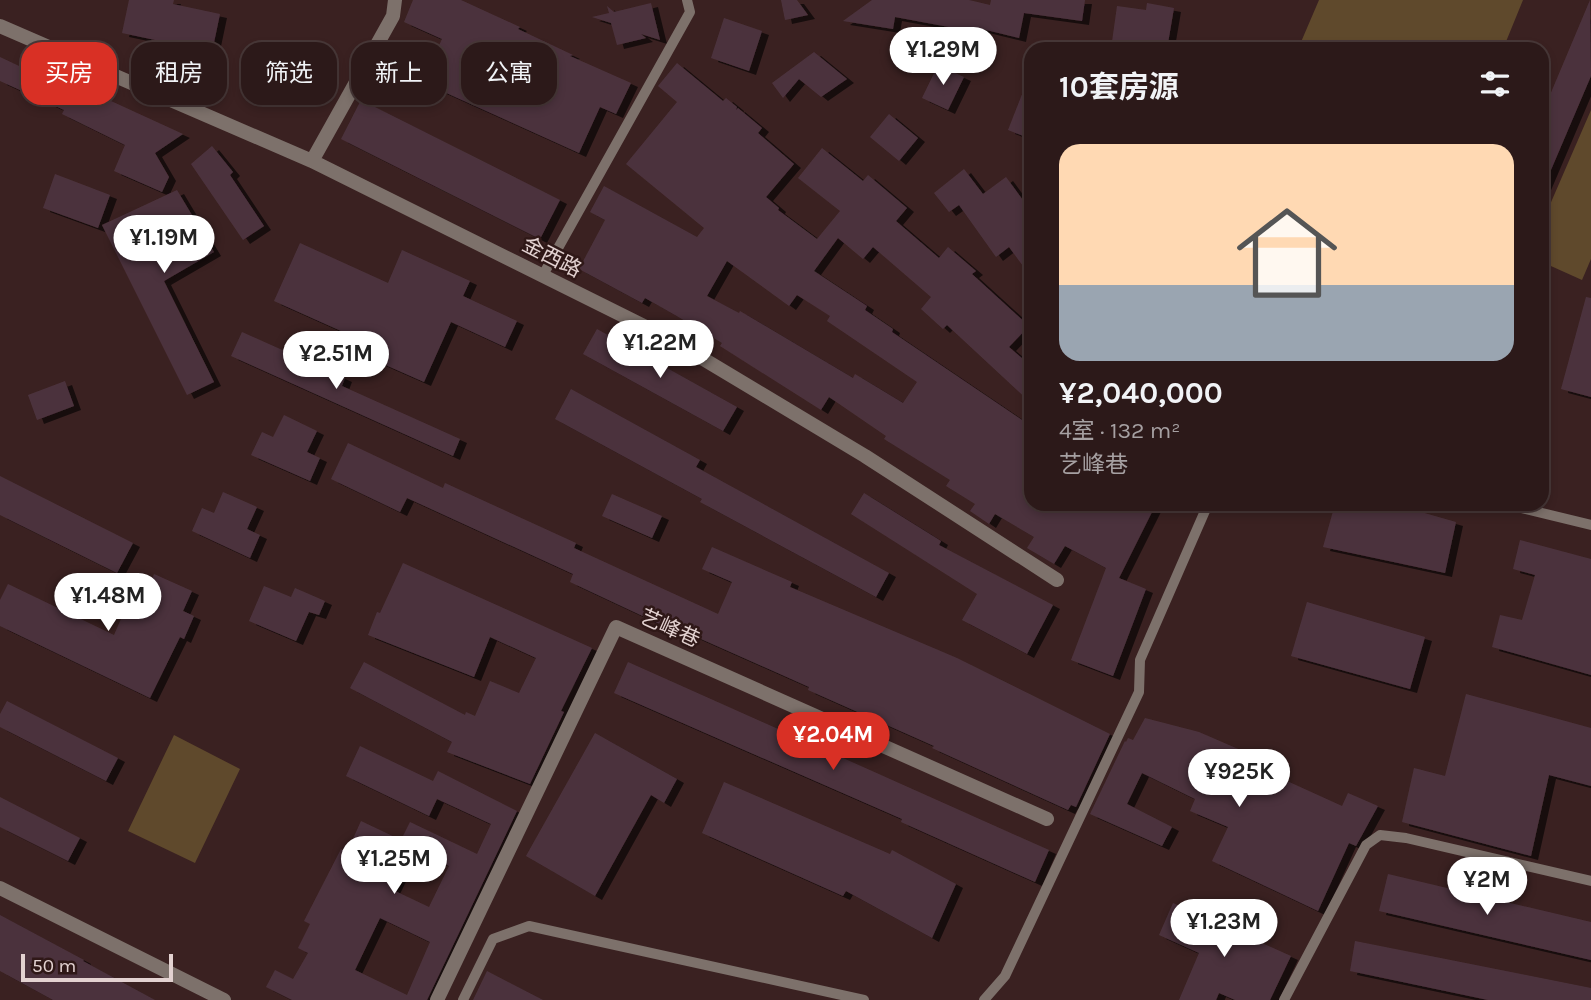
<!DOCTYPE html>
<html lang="zh">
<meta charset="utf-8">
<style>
body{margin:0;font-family:Karla,"Noto Sans SC",sans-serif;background:#382626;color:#f1f3f6;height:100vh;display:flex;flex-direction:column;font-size:26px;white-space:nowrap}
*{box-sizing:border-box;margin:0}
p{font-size:23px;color:#a6a0a2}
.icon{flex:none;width:38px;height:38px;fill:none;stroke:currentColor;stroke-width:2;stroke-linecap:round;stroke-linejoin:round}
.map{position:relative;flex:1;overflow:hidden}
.panel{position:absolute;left:1024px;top:42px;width:525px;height:469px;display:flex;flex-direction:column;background:#2c1919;border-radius:21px;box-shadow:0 4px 10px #0003,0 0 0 2px #483838}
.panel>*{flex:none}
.banner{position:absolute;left:21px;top:42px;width:665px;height:63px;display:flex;gap:14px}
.scale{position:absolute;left:21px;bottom:18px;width:152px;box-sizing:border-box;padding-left:7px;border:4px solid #e3d2d1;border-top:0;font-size:19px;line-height:24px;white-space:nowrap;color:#e3d2d1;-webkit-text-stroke:5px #2f1817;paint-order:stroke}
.price{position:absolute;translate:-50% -60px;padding:0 16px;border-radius:24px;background:#fff;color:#222;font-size:23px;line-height:46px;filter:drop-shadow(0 2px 4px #0008)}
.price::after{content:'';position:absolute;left:50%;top:42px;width:21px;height:16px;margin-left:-10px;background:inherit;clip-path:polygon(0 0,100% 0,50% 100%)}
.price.on{background:#d93025;color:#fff}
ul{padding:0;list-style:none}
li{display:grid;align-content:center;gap:14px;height:371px;padding:0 35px}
li span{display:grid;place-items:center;height:217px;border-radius:21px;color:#555}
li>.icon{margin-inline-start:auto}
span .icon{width:126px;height:126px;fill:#fffc;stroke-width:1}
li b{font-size:30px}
h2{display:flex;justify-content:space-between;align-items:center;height:84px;padding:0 35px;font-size:30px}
.chip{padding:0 24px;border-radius:21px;background:#2c1919;box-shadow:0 4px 10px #0003,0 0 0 2px #483838;font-size:24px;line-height:63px}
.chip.on{background:#d93025;color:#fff}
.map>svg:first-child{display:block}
.green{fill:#5f492c}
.building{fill:#4c333d;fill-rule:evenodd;filter:url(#shadow)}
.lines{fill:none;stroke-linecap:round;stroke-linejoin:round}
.service{stroke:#7d716b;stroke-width:10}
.minor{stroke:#7d716b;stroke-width:14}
.labels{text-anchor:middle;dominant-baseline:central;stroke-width:5;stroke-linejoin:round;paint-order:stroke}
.street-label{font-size:21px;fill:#e3d2d1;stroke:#2f1817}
</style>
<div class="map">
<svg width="1591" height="1000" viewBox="0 0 1591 1000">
<defs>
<filter id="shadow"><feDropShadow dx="7" dy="4" stdDeviation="0" flood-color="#0009"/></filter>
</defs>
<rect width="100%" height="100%" fill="#3a2121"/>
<!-- green -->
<path class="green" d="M1319,0H1523L1503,49H1298Z
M1591,110V259L1582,280L1542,262V223Z
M174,735L240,769L195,863L128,831Z"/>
<!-- building -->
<path class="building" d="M129,0H174L173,4L220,14L212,52L122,33Z
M413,0H461L520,27L518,29L573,55L570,56L631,83L616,114L600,107L579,153L422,82L442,39L404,22Z
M781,0H797L808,15L785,20Z
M872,0H969L990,5L991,0H1085L1082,21L1024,13L1019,38L982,29L981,33L895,17L893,29L843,21Z
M1590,0L1591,76L1542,191V114Z
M651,3L660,40L641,34L646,38L617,45L611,23L592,17L609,13L607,6L614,12Z
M1147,3L1174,8L1167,49H1111L1117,6L1146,10Z
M724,18L762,31L749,71L711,58Z
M814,52L847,79L821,97L799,79L783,98L772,83Z
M0,57L36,74L39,68L183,134L155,153L169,177L162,192L114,171L125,145L62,114L64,110L0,81Z
M677,63L723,101L726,98L737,107L736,110L738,108L762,128L758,133L794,164L766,197L779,208L778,210L817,239L840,211L798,178L822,148L863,181L868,175L907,208L896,221L939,258L948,247L976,271L972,274L1029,326L1009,347L1031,366V403L947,325L943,329L921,309L931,297L873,247L863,259L838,238L814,271L867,306L865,310L893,329L892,332L1031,426V504H1156L1119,578L1146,589L1113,676L1071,660L1106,568L1065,546L1054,564L1027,548L1034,537L995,514L989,524L970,511L975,504L946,486L950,480L884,439L886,436L829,397L821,410L720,346L722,343L675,315L645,298L642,303L579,269L605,220L590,212L604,186L697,237L704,228L626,164L677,102L658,86ZM727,261L789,306L797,295L830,316L827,321L917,382L903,403L855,374L853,378L740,311L739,313L707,296Z
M938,65L964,77L948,110L922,98Z
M1030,74H1031V139L1008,130Z
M361,100L560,200L540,239L341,139Z
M889,114L918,138L899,161L870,137Z
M212,146L233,172L230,175L264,226L243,240L191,164Z
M964,169L983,194L1006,177L1031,211V277L1009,247L996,257L959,205L949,212L934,193Z
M55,174L110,195L98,228L43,208Z
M177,190L214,252L164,281L214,382L187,395L102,225Z
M300,243L388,283L402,250L470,281L463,296L517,321L505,347L451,322L424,382L356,352L361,340L274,301Z
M1586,297L1591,298V397L1561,389Z
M597,329L737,407L723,431L583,354Z
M242,332L345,378L342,386L460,439L453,456L231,356Z
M65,381L74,406L37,420L28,395Z
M571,389L700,460L696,467L889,573L876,597L700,502L702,499L555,419Z
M284,415L317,431L307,452L320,458L310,481L251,455L262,432L273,437Z
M348,443L443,488L445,483L576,543L574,548L718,614L732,582L702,569L712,547L792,582L790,587L957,658L1110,734L1076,807L1071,805L1068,810L932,748L934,746L808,690L809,687L683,631L681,634L570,582L573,574L407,498L400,512L331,479Z
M0,476L133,543L117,573L0,515Z
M223,492L257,507L247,529L260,535L250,558L192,531L202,508L214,513Z
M864,493L941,541L939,545L1053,605L1027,654L962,620L977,594L851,514Z
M612,494L662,516L652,538L602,516Z
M1335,504H1393L1456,522L1445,573L1323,547Z
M1520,540L1591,559V675L1492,647L1500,615L1522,620L1535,575L1513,569Z
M403,563L592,648L561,711L564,712L530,784L447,752L452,742L350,688L364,662L465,715L466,712L475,716L490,681L519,693L536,658L490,637L474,677L368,635L377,612L380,613Z
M154,574L192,591L183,611L194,616L184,639L180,637L150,698L0,626V600L8,584L114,635L134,589L146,594Z
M264,586L291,597L295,588L325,601L319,615L309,612L296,641L249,621Z
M1307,602L1425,637L1410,689L1291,656Z
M628,662L1049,850L1035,882L901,822L902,819L614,693Z
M1466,694L1591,728V786L1549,775L1531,856L1402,822L1414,768L1445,776Z
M7,701L118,758L106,781L0,727V714Z
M1145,718L1199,732L1259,758L1262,752L1283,762L1276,776L1342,806L1348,793L1378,806L1356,846L1349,843L1318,911L1212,861L1228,827L1190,811L1195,799L1142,773L1127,804L1172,827L1162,846L1090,814L1125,741L1126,742L1128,738L1133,740Z
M595,733L677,779L664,803L651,795L595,896L526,856Z
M360,746L433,781L438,771L517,811L427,1000H292L266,987L275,970L293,979L308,953L298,948L310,924L304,921L341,849L347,852L361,821L401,840L410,822L477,854L491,824L437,799L429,816L346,776ZM413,849L449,866L429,907L393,890ZM380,918L430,942L407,995L355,970Z
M724,782L890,854L892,850L956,884L932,938L846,891L843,896L702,833Z
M0,797L80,838L68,861L0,827Z
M1388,874L1591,922V960L1379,911Z
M1173,903L1291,956L1270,1000H1235L1219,993L1216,1000H1179L1199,953L1159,935Z
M0,915L84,960L83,961L155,1000H53L0,971Z
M1355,941L1591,988V1000H1488L1350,971Z
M487,971L543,1000H473Z"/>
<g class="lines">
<!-- service -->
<path class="service" d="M543,275L690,12L687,0
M1505,504L1591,525
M463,1000L493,939L529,926L864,1000
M984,1000L1005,976L1139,692L1140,660L1208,504
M1284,1000L1366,845L1380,835L1406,838L1591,881"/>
<!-- minor -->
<path class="minor" d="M0,26L312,161L670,339L865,456L1057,580
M312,161L393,16L395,0
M0,888L224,1000
M437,1000L616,627L1047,819"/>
</g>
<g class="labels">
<!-- street labels -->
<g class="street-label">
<text transform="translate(552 257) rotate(27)">金西路</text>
<text transform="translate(670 628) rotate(24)">艺峰巷</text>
</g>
</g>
</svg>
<div class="scale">50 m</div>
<b class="price" style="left:943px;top:87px">¥1.29M</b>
<b class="price" style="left:164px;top:275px">¥1.19M</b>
<b class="price" style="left:660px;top:380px">¥1.22M</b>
<b class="price" style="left:336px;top:391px">¥2.51M</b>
<b class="price" style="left:108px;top:633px">¥1.48M</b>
<b class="price on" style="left:833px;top:772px">¥2.04M</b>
<b class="price" style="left:1239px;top:809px">¥925K</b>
<b class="price" style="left:394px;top:896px">¥1.25M</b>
<b class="price" style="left:1487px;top:917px">¥2M</b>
<b class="price" style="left:1224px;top:959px">¥1.23M</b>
<div class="banner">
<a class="chip on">买房</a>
<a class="chip">租房</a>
<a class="chip">筛选</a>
<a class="chip">新上</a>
<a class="chip">公寓</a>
</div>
<section class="panel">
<h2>10套房源<svg class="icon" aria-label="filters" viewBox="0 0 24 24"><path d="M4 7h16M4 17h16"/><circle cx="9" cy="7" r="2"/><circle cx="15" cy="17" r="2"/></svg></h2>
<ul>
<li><span style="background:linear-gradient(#ffd9b3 65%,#9aa5b1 0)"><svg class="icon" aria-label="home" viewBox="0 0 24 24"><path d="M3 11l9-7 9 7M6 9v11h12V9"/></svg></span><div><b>¥2,040,000</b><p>4室 · 132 m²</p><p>艺峰巷</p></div></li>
</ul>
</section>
</div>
